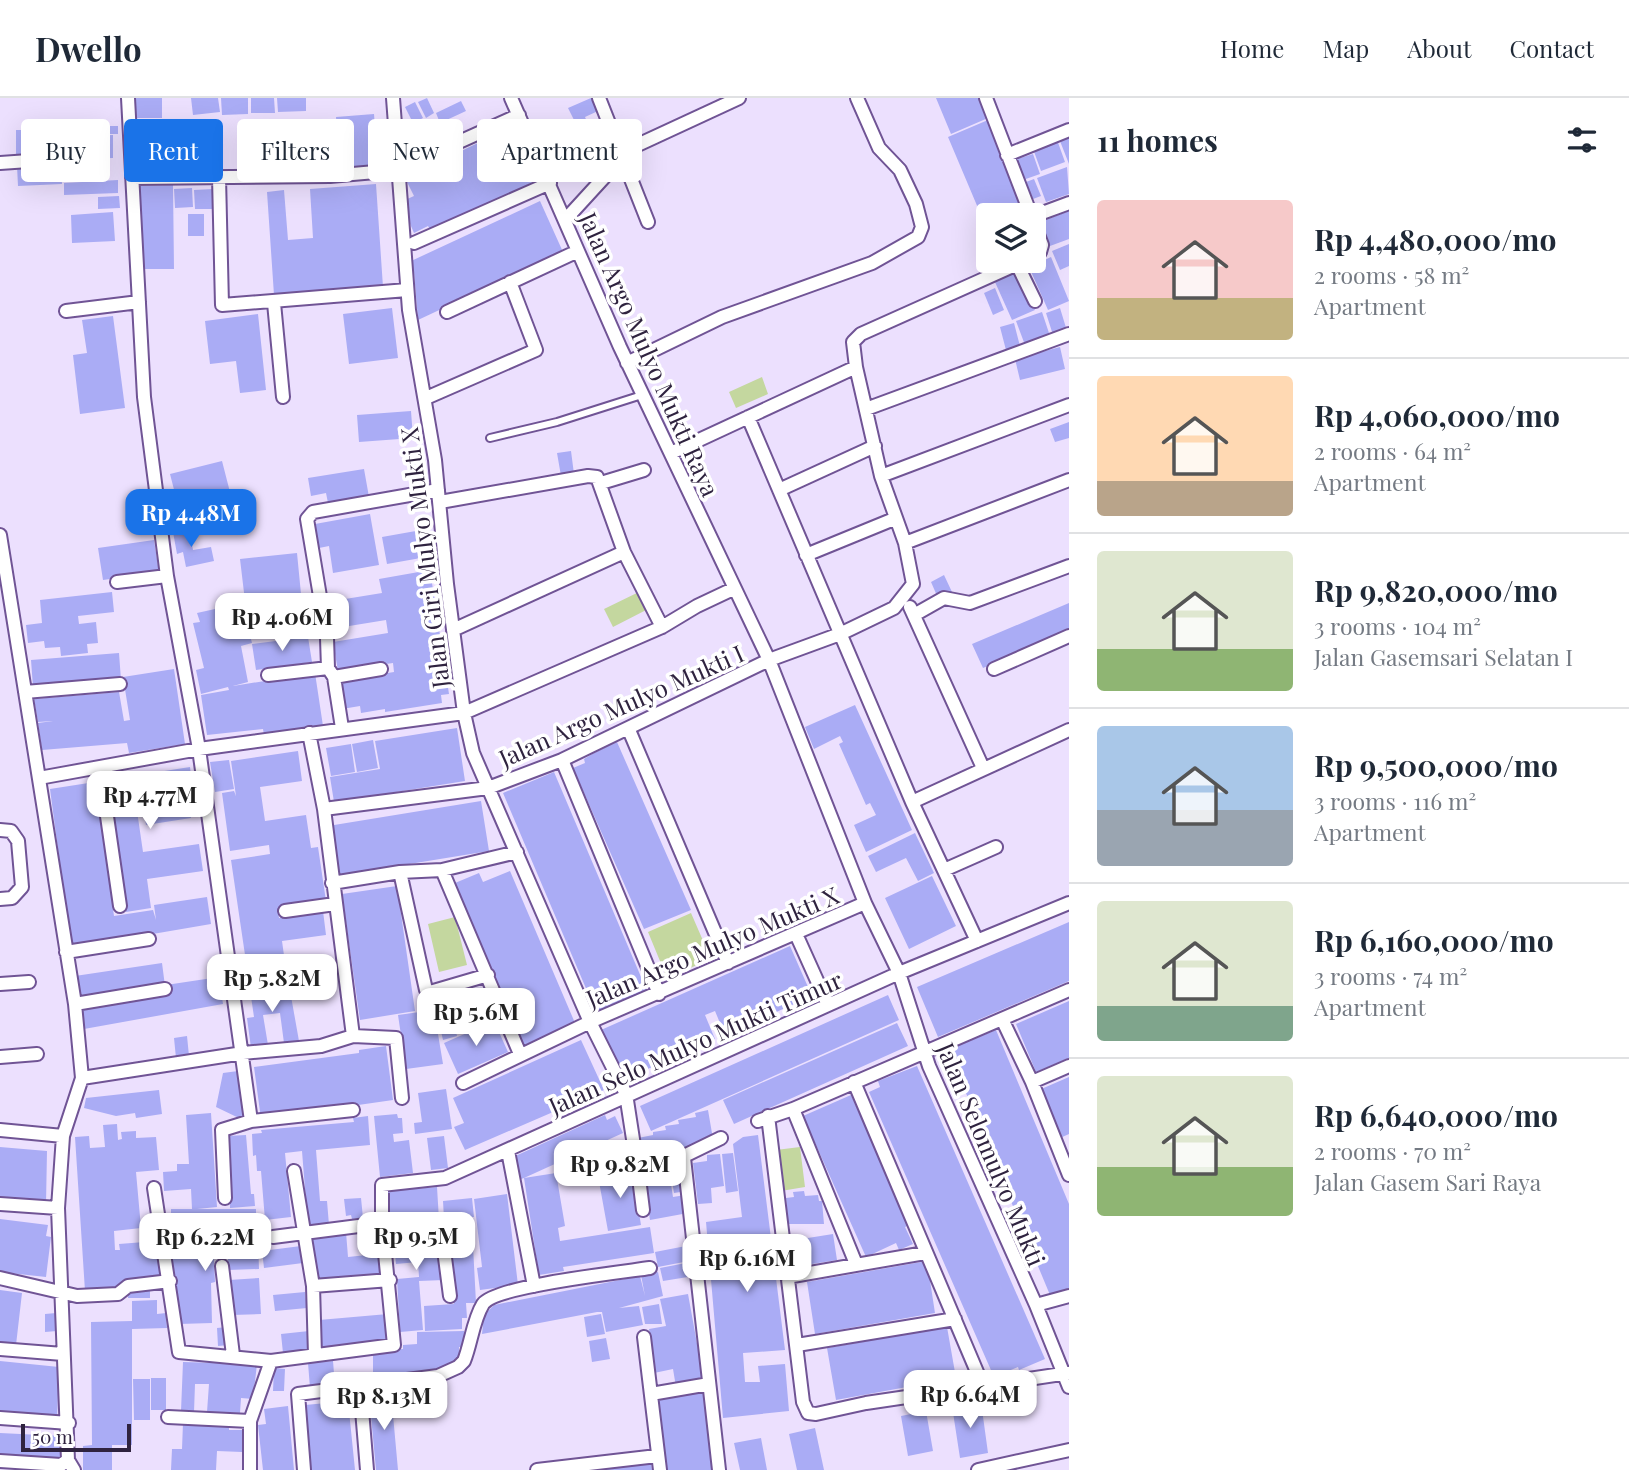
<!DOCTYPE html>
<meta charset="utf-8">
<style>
body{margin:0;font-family:"Playfair Display",serif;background:#f2f2f3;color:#1f2937;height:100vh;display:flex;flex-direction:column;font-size:26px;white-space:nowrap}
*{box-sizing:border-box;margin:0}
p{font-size:23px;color:#747a83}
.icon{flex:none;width:38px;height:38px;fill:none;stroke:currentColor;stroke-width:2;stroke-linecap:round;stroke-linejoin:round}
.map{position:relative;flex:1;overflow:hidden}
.details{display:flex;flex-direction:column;background:#fff;width:560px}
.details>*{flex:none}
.top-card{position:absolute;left:21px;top:21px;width:665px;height:63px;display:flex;gap:14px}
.controls{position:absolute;left:976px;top:105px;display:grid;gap:14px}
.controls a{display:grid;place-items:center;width:70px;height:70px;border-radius:7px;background:#fff;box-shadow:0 7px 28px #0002;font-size:35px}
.scale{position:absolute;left:21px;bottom:18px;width:110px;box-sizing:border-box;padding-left:7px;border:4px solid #2f233f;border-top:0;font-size:19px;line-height:24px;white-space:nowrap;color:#2f233f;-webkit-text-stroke:5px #fff;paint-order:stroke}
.price{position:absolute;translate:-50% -60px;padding:0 16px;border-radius:14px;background:#fff;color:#222;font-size:23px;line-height:46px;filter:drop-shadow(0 2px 4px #0008)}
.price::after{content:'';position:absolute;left:50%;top:42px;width:21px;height:16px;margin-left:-10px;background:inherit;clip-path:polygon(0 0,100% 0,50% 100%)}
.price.selected{background:#1a73e8;color:#fff}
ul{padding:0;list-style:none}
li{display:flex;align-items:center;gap:21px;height:175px;padding:0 28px}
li+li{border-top:2px solid #e0e1e3}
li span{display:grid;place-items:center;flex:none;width:196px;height:140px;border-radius:7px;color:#555}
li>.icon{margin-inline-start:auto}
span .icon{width:84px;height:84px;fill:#fffc;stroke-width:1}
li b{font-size:30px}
h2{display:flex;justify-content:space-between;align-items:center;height:84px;padding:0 28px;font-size:30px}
.pill{padding:0 24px;border-radius:7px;background:#fff;box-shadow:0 7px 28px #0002;font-size:24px;line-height:63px}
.pill.selected{background:#1a73e8;color:#fff}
header{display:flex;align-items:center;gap:42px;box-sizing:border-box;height:98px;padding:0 35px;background:#fff;border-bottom:2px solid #e0e1e3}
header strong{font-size:33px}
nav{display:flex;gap:38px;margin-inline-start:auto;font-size:24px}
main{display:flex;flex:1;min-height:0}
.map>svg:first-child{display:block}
.green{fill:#c4d79f}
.building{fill:#aaacf5}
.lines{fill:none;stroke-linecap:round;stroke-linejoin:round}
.service-casing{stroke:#705495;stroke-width:10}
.minor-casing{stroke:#705495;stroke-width:16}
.service{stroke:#fff;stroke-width:6}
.minor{stroke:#fff;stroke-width:12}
.labels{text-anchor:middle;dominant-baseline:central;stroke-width:7;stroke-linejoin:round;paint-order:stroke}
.street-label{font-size:24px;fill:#2f233f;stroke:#fff}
</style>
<header>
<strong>Dwello</strong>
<nav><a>Home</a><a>Map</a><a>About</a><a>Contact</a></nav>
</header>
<main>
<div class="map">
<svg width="1069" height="1372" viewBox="0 0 1069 1372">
<rect width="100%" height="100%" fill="#ece0fe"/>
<!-- green -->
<path class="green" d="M762,279L768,296L736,310L729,294Z
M643,492L652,509L613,529L604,511Z
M691,815L711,861L667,880L648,834Z
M455,819L467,867L439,874L428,826Z
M800,1049L805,1089L781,1093L776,1052Z"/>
<!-- building -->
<path class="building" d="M136,0H162V20H136Z
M191,0H218L220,14L193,17Z
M221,0H248V16L222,17Z
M251,0H274L275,15H251Z
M277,0H306V13L278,14Z
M427,0L434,15L426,20L418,4Z
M591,0L598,13L585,19L591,33L582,38L568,10Z
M936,0H979L988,20L951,36Z
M461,3L466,13L440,25L436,15Z
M415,4L423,20L413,25L405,9Z
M374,16L378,68L340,71L336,19Z
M191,21V36L136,39L135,24Z
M988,22L1027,117H989V136L948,39Z
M100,28H118V36H100Z
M507,31L533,84L431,133L428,128L414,135L405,114L409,112L405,102L414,98L405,80Z
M16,32H63V58H16Z
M1069,34V66L1058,38Z
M113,37V60L76,61L75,38Z
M1056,39L1065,64L1041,73L1032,48Z
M1033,56L1040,76L1023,82L1017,61Z
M61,65L62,86L18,88L17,68Z
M1067,69L1069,96L1046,104L1037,80Z
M1034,81L1041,98L1033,101L1026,84Z
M118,82V95L64,97V85Z
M376,86L383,189L274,197L267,94L284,92L288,142L313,140L310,91Z
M173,87L174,171H141L140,88Z
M192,90L193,109L175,110L174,91Z
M213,91L214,111H195L194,92Z
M119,98L120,110L98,111V99Z
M540,103L563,154L418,222L414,174L409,164Z
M1069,113V141L1050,148L1040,124Z
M113,114L115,143L72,145L71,117Z
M188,116H204V138H188Z
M1069,146V168L1060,172L1052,153Z
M1051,159L1069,203L1048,212L1029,169Z
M1019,173L1035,212L1012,222L995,184Z
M995,190L1004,212L993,217L984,195Z
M392,210L398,260L349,266L343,216Z
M1060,210L1067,233L1053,237L1046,215Z
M1042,214L1050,238L1025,247L1016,223Z
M258,216L266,292L240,295L236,263L210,266L205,223Z
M113,218L125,310L80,316L73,257L87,255L82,222Z
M1014,225L1021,252L1007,256L1000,229Z
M1060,249L1065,271L1020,282L1015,261Z
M411,313L413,340L359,344L357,317Z
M1069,324V340L1055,344L1050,331Z
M571,353L574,376L561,378L557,355Z
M222,363L231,398L179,411L170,376Z
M364,371L369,399L328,405L326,395L311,398L308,380Z
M370,416L379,467L333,475L329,448L319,450L315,426Z
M189,430L193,452L211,449L214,463L186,469L183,454L177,456L173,434Z
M427,431L432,458L387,466L382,439Z
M154,442L159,474L103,482L98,450Z
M297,455L301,496L245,503L240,461Z
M430,472L449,596L441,597L442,605L385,614V611L361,615L360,608L342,611L338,583L394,574L393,565L338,573L333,544L388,535L386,522L343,529L339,502L382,495L379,481Z
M944,477L952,494L938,500L931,484Z
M112,494L114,514L78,518L79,526L96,524L98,545L87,546L88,555L61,558L60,549L45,550L44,543L28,545L26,527L42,525L40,502Z
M242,505L252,545L241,548L248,584L233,588L315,575L323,628L264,637L263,631L207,637L201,597L229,592L228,589L201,596L196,572L204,570L193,525L200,524L197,515Z
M1069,505V533L983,570L972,546Z
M308,539L312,564L256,572L252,546Z
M119,555L121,582L33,589L31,562Z
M174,571L185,646L129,655L127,645L42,652L38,625L53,623L38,624L34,601L119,594L124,623L130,622L123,579Z
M855,607L912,732L866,754L854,727L876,717L870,705L866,707L839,646L843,644L840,638L814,651L805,629Z
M457,630L465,683L334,704L330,679L380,671L375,643Z
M373,642L378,670L357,674L352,646Z
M617,644L691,812L644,831L573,670L585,665L584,661L594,655Z
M351,646L355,674L331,678L326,650Z
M298,653L302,683L260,689L265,723L306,717L311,750L318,749L326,803L278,810L279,820L323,813L326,837L282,843L287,879L249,884L231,762L270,756L269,747L230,753L222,695L234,693L236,698L231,663Z
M229,662L234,691L215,694L210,664Z
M190,669L193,695L187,696L191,720L146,727L144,715L153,714L151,701L136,706L143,754L199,746L203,773L147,781L151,810L126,814L107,682Z
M554,674L647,893L596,914L503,695Z
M95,684L114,818L153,812L156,822L154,807L207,799L211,826L71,850L50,691Z
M481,703L489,753L336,778L328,728Z
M915,735L934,775L918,783L906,760L876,774L868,758Z
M510,773L575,925L524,947L455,785L479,775L483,784Z
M932,778L956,828L909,851L885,800Z
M397,788L415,913L360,922L342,796Z
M1069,824V883L938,939L917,889Z
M790,848L812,898L725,937L715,913L705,917L715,941L623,982L601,932Z
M162,865L165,888L78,900L75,878Z
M219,879L223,906L84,931L80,909L166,887Z
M289,887L299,943L284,945L280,915L263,917L268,947L251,950L247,920L254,919L250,892Z
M453 912a18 18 0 1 1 36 0a18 18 0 1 1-36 0Z
M888,897L899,922L651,1033L640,1008Z
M1069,903V960L1036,974L1016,926Z
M449,905L457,938L443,942L435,908Z
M434,912L443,966L406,971L398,917Z
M494,923L508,954L458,976L444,945Z
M897,925L908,948L734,1026L723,1002Z
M996,932L1069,1106V1190L1050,1197L948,952Z
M187,938L189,958L176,960L174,940Z
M581,942L604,992L465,1052L454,1029L464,1025L453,1000Z
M386,948L393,1002L261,1021L254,969L359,955V952Z
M917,968L1045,1261L1019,1272L1018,1269L994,1279L869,994L880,989L878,983Z
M238,973L246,1021L243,1022L216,1009L223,975Z
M1069,979V1036L1060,1040L1039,992Z
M446,991L452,1031L415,1036L414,1025L422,1024L418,995Z
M159,992L162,1016L136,1020L135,1015L116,1018L84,1010L86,1000Z
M851,997L909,1127L905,1129L913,1146L899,1152L896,1145L866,1159L803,1018Z
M708,1012L713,1041L670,1054L671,1058L658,1060L659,1065L643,1068L638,1040L653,1037V1034L666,1032L665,1028L679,1026L678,1022L696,1019L695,1015Z
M211,1015L217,1109L197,1111H256V1133L171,1134V1111H192L191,1091L164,1093L163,1074L177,1073V1066H189L186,1017Z
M397,1016L398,1020H402L403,1035L393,1036L394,1044L409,1042L413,1075L380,1079L374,1018Z
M605,1017L607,1022L615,1018L623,1035L524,1080L556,1075L565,1128L558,1130L560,1143L650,1129L654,1155L563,1169L564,1173L539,1177L524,1080L521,1081L511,1060Z
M368,1018L370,1047L316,1052L320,1103H327L329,1127L308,1129L302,1053L285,1055L291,1119L265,1122L261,1073H257L256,1057L253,1058L252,1036L262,1035L261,1032L354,1024L353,1020Z
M117,1026L118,1042L122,1041L121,1034L136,1033V1040L156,1039L159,1072L136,1074L141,1130L114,1133L115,1152H120L119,1146L157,1143L160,1181L122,1184L123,1190L85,1193L75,1039L89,1038L90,1050L105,1049L103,1027Z
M246,1037L251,1096H254L255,1108L230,1110L227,1038Z
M758,1037L785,1252L743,1255L745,1284H760L758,1268L785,1266L789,1313L723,1320L706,1124L742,1119L733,1046L743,1039Z
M444,1038L448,1070L431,1072L427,1040Z
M0,1049L47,1053L46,1106L0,1102Z
M733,1055L738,1093L726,1095L722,1056Z
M720,1056L724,1088L711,1090L712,1105L698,1106L693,1065L707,1063V1057Z
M682,1068L687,1093L674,1095L670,1070Z
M632,1072L641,1127L608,1133L598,1078Z
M670,1080L673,1099L685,1097L688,1115L650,1122L644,1084Z
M437,1089L439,1122L390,1126L388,1093Z
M804,1093L805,1098L818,1097L819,1103H822L824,1126H788L786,1100L794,1099L793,1094Z
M507,1096L518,1187L480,1192L477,1170L482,1169L474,1101Z
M361,1100L363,1120L352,1121L351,1117L346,1118L344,1101Z
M472,1100L474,1119L444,1121L443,1103Z
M0,1121L48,1127L46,1138L51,1139L46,1179L0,1174Z
M472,1129L476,1205H466L467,1220H462V1231L425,1233L424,1208L454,1206L450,1130Z
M435,1130L444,1182L419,1183L423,1232L400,1234L397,1181L419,1179L418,1164L396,1166L393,1133Z
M380,1131L386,1178L317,1186L312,1138L346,1134L348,1159L367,1157L364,1132Z
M833,1136L837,1162L793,1169L789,1143Z
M258,1141L259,1171L228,1172V1161H214L215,1184L211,1185L212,1225L179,1226L169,1145Z
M301,1148L303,1165L264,1170L262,1153Z
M686,1148L689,1163L658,1169L655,1154Z
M927,1163L935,1215L815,1236L807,1184Z
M691,1164L694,1178L663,1183L660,1170Z
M658,1174L663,1198L619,1210L639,1208L643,1227L606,1234L602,1214H597L482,1236L484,1217L494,1207L640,1178L645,1198L641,1177Z
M259,1180L261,1216L232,1217L229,1182Z
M150,1189V1200H128V1191Z
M0,1192L22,1195L16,1247L0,1245Z
M305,1194L307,1210L275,1213L273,1197Z
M688,1196L704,1284L676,1289L673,1271L654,1275L649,1231L666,1228L660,1201Z
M157,1202V1216L166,1215L167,1230L132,1231V1347H112V1372H83V1348L92,1347L91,1224L132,1223V1203Z
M659,1206L662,1226H645L642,1209Z
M56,1215L57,1233L45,1234V1216Z
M388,1216L390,1245L321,1251L319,1222Z
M601,1216L605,1236L587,1239L584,1219Z
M227,1229L229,1247L218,1248L217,1230Z
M947,1229L956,1280L836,1302L827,1250Z
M309,1233L311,1252L283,1255L281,1236Z
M464,1233V1249H459V1260H455V1269L431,1275L373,1277V1255L390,1254V1252L403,1251V1247L417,1246V1234Z
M606,1240L610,1261L592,1264L589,1243Z
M0,1263L59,1269L57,1322L0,1316Z
M333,1263L335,1288L310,1290L308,1265Z
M183,1264L257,1266L253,1301L241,1300L240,1315L207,1314L209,1286H195L194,1314L181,1313Z
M274,1270L285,1271L284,1293H273Z
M151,1280H166V1312H151Z
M133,1281H150V1322H134Z
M703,1293L713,1372H667L657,1299Z
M391,1295L398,1372H376L369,1297Z
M348,1303L355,1372H311L305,1307Z
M981,1304L988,1355L960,1360L952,1308Z
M288,1308L294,1372H263L258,1327L266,1326L264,1311Z
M926,1313L933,1353L908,1358L901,1318Z
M183,1325L229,1326V1332H243L242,1354L217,1353L216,1372H171L172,1351H182Z
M815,1330L824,1372H797L789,1336Z
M0,1335L61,1338L60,1364L0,1360Z
M761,1340L767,1372H740L734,1345Z
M651,1365L652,1372H606V1369Z"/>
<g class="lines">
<!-- service casing -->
<g class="service-casing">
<path id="service" d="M490,340L557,324L642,297"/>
</g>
<!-- minor casing -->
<g class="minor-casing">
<path id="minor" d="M128,0L144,299L167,478
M393,0L409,212L435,362L447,486L464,615L473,655L590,924L626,996L639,1080L721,1040
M511,0L620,249L769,562L865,805L899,875L929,968L1036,1207L1069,1289
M599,0L648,124
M986,0L1031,117
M533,52L624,51
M1007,57L1069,32
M0,65L43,62
M410,66L519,17
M219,79L222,207L407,192
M132,80L330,78L398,72
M1034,118L1069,105
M566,121L631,50L739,0
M1034,126L1042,147L1040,154L1034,158
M414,145L550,85
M1017,166L1035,203
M274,205L283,299
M66,213L139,204
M447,214L578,153
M627,265L722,219L872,165L918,139L922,129L916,106L900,72L879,50L857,0
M426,300L536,252L510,184
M866,311L1069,236
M748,319L912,704L977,843
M671,355L856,269
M881,378L1069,307
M601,385L644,372
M779,392L875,348
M440,404L588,378L597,379L624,454L662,529
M160,424L231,411
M0,437L75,906L82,980L63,1038L58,1110L68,1362
M905,445L1069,382
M806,457L894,421
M117,484L167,478L199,651L251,1023L222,1032L225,1100
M910,509L983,670
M914,517L944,500L970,505L1069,468
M453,532L624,454
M994,571L1069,538
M268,577L328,570
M334,579L381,571
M25,594L120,586
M342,630L334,579L328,570L327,540L307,421L313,414L438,392
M629,632L728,865
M562,662L659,896
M100,670L120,808
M39,680L199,651L464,615L662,529L697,508L733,491
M912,704L1069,632
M324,711L488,690L562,662L769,562L840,536L894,510L913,486L905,445L881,378L856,269L853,244L861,236L1024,163
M0,732L11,733L18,743L22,789L12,800L0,801
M442,772L520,956
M944,772L996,749
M400,774L426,892L430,894L488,877
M332,785L400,774L442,772L517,754
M285,813L335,806
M796,836L828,907
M66,854L149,841
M0,886L29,884
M75,906L165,891
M1002,921L1032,984L1069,1077
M353,938L396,940L402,1000
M0,959L37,956
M82,980L243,955L321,948L353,938L324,711L309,635
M854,984L983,1288
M1032,984L1069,968
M463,985L590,924L865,805
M793,1011L856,1166
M768,1018L803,1304L808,1315L816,1316L866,1305L1069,1275
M251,1023L353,1012
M758,1023L793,1011L1069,892
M0,1032L63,1038
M508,1053L534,1188
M684,1060L719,1372
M294,1073L313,1188L315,1257
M639,1080L643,1112
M154,1090L179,1254L271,1263L250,1323V1372
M0,1106L58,1110
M384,1131L441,1129L450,1198
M162,1138L255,1136
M273,1139L382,1125
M222,1168L233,1257
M787,1179L925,1155
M0,1180L77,1198L118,1196L128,1188L170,1183
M313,1188L390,1182
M1036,1207L1069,1198
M644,1239L660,1372
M797,1247L955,1221
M0,1251L63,1256
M271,1263L394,1247L382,1125V1087L445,1080L899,875L1069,805
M360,1288L367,1372
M651,1296L709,1286
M168,1319L250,1323
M0,1320L69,1325
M0,1363L61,1367L68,1362L74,1372
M304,1372L298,1296L438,1278L458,1269L464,1263C471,1246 473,1222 483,1206C495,1188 623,1174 650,1170
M537,1372L657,1358
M978,1372L1069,1352"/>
</g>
<!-- service -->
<use href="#service" class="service"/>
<!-- minor -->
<use href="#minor" class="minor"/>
</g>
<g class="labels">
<!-- street labels -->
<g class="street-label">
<text transform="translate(650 256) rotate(66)">Jalan Argo Mulyo Mukti Raya</text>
<text transform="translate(424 460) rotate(-97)">Jalan Giri Mulyo Mukti X</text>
<text transform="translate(621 607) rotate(-24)">Jalan Argo Mulyo Mukti I</text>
<text transform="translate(712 848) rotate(-23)">Jalan Argo Mulyo Mukti X</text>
<text transform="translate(695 944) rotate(-24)">Jalan Selo Mulyo Mukti Timur</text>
<text transform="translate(992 1056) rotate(67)">Jalan Selomulyo Mukti</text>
</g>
</g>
</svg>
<div class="controls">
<a><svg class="icon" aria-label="layers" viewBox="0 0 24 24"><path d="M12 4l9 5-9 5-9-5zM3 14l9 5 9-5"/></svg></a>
</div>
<div class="scale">50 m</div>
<b class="price selected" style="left:191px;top:451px">Rp 4.48M</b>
<b class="price" style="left:282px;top:555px">Rp 4.06M</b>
<b class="price" style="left:150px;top:733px">Rp 4.77M</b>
<b class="price" style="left:272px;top:916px">Rp 5.82M</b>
<b class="price" style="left:476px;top:950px">Rp 5.6M</b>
<b class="price" style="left:620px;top:1102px">Rp 9.82M</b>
<b class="price" style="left:416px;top:1174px">Rp 9.5M</b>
<b class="price" style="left:205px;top:1175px">Rp 6.22M</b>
<b class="price" style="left:747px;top:1196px">Rp 6.16M</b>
<b class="price" style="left:970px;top:1332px">Rp 6.64M</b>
<b class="price" style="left:384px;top:1334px">Rp 8.13M</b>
<div class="top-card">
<a class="pill">Buy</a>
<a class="pill selected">Rent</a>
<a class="pill">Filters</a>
<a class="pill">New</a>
<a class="pill">Apartment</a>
</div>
</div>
<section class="details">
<h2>11 homes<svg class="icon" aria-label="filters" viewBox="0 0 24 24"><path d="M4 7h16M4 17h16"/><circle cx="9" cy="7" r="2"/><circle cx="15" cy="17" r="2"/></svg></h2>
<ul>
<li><span style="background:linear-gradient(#f6c9c9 70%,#c2b280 0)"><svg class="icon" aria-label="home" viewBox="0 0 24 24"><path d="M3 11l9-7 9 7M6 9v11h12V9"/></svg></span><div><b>Rp 4,480,000/mo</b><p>2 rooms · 58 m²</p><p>Apartment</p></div></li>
<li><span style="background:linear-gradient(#ffd9b3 75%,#b9a48a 0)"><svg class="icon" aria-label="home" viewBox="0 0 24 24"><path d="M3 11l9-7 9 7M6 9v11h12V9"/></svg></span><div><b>Rp 4,060,000/mo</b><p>2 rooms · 64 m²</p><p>Apartment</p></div></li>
<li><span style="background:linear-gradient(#dfe7d0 70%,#8fb573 0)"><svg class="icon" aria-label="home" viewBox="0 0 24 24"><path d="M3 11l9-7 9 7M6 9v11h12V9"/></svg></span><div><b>Rp 9,820,000/mo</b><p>3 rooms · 104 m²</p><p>Jalan Gasemsari Selatan I</p></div></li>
<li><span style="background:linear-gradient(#a9c7e8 60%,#9aa5b1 0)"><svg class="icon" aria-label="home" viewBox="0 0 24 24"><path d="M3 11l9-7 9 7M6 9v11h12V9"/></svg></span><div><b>Rp 9,500,000/mo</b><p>3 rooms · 116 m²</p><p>Apartment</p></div></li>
<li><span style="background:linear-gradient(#dfe7d0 75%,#7fa58c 0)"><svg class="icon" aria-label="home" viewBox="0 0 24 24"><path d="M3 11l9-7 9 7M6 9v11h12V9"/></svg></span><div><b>Rp 6,160,000/mo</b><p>3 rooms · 74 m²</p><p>Apartment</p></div></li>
<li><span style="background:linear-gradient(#dfe7d0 65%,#8fb573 0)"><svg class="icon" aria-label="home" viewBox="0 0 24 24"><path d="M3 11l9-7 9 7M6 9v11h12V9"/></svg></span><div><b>Rp 6,640,000/mo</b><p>2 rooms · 70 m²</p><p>Jalan Gasem Sari Raya</p></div></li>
</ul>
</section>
</main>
